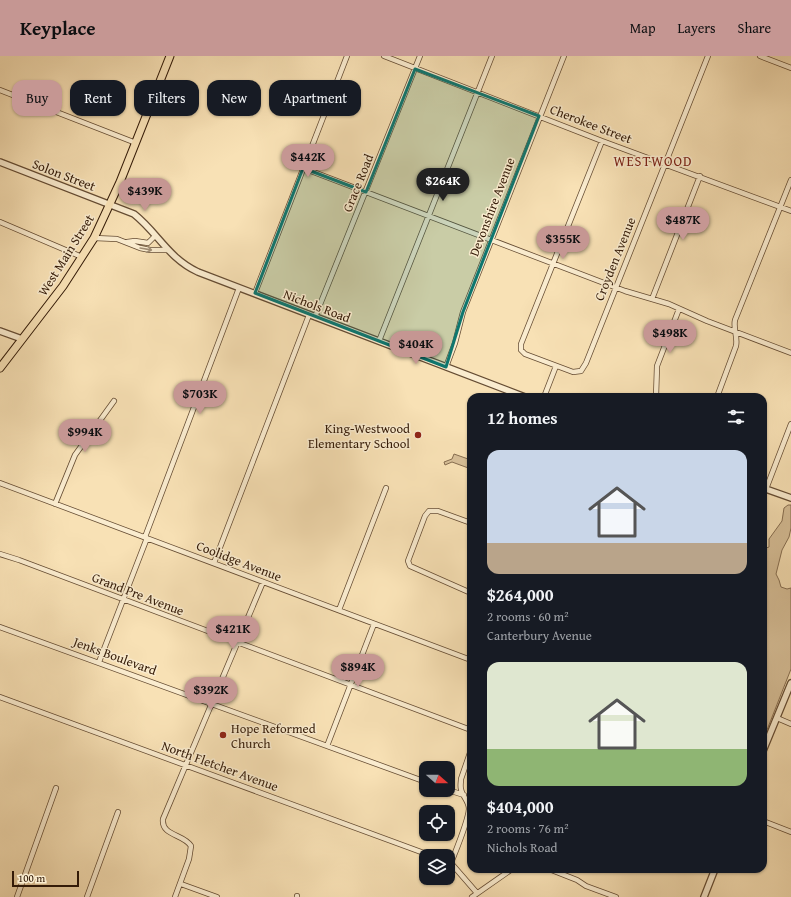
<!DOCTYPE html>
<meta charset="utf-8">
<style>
body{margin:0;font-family:"Gentium Book Plus",serif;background:#242831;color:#f1f3f6;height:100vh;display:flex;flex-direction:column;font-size:15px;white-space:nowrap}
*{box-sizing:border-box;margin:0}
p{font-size:13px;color:#9ea1a6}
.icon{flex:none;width:22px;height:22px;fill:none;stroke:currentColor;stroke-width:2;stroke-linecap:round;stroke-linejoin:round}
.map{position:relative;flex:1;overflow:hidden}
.side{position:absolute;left:467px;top:337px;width:300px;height:480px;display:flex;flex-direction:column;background:#171b24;border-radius:12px;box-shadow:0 1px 3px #0004}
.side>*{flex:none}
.top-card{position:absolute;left:12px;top:24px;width:380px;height:36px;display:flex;gap:8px}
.needle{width:26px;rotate:111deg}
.controls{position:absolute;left:419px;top:705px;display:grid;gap:8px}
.controls a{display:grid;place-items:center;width:36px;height:36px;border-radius:8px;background:#171b24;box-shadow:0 1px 3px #0004;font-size:20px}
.scale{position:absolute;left:12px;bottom:10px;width:67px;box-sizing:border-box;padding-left:4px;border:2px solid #341b08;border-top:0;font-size:11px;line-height:14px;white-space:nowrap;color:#341b08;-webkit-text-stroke:3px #faeccf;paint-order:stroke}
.price{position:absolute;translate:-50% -34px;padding:0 9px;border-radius:14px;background:#c59692;color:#111;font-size:13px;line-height:26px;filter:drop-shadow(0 1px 2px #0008)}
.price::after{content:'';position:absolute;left:50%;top:24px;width:12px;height:9px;margin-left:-6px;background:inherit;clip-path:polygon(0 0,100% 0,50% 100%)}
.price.selected{background:#222;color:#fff}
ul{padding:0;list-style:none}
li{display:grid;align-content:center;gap:8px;height:212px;padding:0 20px}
li span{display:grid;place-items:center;height:124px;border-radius:12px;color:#555}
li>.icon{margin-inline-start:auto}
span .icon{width:72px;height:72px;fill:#fffc;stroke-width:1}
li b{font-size:17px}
h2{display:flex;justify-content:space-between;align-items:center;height:48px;padding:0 20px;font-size:17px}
.chip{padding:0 14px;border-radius:12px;background:#171b24;box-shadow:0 1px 3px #0004;font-size:14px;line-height:36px}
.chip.selected{background:#c59692;color:#111}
header{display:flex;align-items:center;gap:24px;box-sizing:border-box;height:56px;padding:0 20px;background:#c59692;color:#111}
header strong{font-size:19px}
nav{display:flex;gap:22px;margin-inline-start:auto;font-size:14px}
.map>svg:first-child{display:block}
.green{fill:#d7bf98;stroke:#866d50}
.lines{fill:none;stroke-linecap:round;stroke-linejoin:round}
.minor-casing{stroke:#654c33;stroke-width:6}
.tertiary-casing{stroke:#654c33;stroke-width:8}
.primary-casing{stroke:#341b08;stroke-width:9}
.minor{stroke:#faeccf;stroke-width:4.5}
.tertiary{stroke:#faeccf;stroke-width:5.5}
.primary{stroke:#f8e1b5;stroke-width:7}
.oneway{stroke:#a18e75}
.marked{fill:#0f766e;fill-opacity:0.2;stroke:#0f766e;stroke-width:3;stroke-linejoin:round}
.poi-dot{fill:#8f2418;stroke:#faeccf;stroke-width:1.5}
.labels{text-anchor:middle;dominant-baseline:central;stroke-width:3;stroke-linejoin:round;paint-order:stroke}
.street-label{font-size:13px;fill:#341b08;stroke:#faeccf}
.poi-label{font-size:13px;fill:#341b08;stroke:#faeccf;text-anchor:end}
.neighbourhood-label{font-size:14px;letter-spacing:1px;fill:#7a1f14;stroke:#faeccf}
</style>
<header>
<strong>Keyplace</strong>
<nav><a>Map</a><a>Layers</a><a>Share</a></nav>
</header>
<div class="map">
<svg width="791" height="841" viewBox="0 0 791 841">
<rect width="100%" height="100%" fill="#f8e1b5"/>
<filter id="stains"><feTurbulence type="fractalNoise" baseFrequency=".005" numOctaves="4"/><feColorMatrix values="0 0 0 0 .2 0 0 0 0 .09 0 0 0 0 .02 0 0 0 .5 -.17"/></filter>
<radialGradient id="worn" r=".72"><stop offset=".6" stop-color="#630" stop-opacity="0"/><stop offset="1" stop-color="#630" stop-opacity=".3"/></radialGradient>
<!-- green -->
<path class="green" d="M454,398L471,404V413L452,406L445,409L444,406L452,403Z
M788,449H791V472L789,481L782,494L776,518L779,524L781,531L787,533L791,532V613L763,684V491L766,492L769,491V483L782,465L784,452Z"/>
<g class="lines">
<!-- minor casing -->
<g class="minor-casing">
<path id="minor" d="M384,0L602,85L791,155
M760,0L791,12
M0,34L136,87
M602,85L521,288V294L525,298L573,316L581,315L586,307L708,0
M303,112L625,235L669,248L707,265L791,297
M0,166L82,201
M94,182L117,183L140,192L150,194H167
M127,186L135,185L148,187L155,180
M255,237L347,0
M652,243L700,120
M315,261L420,0
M379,285L492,0
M446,311L455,287L463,256L564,0
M544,341L556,310
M656,341L657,310L679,253
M717,341L736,290C738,281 733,273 735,264L791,124
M0,427L471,604
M766,433L791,368
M55,448L75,399L114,345
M471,467L438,455H429L425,460L408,505L410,510L471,537
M145,481L239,232
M0,498L19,504L471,674
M214,507L309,259
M339,554L386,432
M0,571L426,726
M99,606L147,482
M0,641L432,800
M777,662L791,668
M327,690L374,568
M448,734L464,739
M763,765L791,776
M450,806L477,837
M451,807C456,794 468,766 469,753C469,745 462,740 461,733C460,730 461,726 461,723L471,694
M549,813L577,824L586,830L616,841
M181,828L217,841
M17,841L56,732
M87,841L118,756
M175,841L189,803L191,790C184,778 161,780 163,763L263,526
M297,841V840
M472,841L512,813"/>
</g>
<!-- tertiary casing -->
<g class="tertiary-casing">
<path id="tertiary" d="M0,106L134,158C158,177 168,202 198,216L525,341
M0,275L22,283
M763,432L791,442
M763,695L791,627
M704,841L715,813"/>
</g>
<!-- primary casing -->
<g class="primary-casing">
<path id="primary" d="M0,312L63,230L94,182L120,126L170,0"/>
</g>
<!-- minor -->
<use href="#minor" class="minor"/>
<!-- tertiary -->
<use href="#tertiary" class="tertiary"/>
<!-- primary -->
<use href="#primary" class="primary"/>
</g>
<!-- one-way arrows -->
<defs><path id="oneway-shaft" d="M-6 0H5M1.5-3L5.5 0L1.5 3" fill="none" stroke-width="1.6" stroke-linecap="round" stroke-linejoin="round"/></defs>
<use class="oneway" href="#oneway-shaft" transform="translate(146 193) rotate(10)"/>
<!-- marked area -->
<path class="marked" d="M415,13L539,60L463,256L446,311L255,237L303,112L366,136Z"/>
<!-- markers -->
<g class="poi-dot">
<circle cx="418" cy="379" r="4"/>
<circle cx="223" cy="679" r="4"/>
</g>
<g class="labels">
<!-- street labels -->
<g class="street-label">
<text transform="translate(591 68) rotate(21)">Cherokee Street</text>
<text transform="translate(64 119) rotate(21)">Solon Street</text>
<text transform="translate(358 127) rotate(-68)">Grace Road</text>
<text transform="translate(492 151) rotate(-69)">Devonshire Avenue</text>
<text transform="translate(66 199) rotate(-58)">West Main Street</text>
<text transform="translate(615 203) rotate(-68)">Croyden Avenue</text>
<text transform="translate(317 250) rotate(21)">Nichols Road</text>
<text transform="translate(239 505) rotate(21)">Coolidge Avenue</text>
<text transform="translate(138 538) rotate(21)">Grand Pre Avenue</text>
<text transform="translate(115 600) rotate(20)">Jenks Boulevard</text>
<text transform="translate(220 710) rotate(20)">North Fletcher Avenue</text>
</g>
<!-- poi labels -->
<g class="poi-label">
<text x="410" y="372">King-Westwood<tspan x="410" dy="15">Elementary School</tspan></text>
<text x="231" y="672" text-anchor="start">Hope Reformed<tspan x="231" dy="15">Church</tspan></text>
</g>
<!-- neighbourhood labels -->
<g class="neighbourhood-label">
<text x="653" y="105">WESTWOOD</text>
</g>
</g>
<rect width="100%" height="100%" filter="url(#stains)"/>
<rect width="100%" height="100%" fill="url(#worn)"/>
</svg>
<div class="controls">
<a><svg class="needle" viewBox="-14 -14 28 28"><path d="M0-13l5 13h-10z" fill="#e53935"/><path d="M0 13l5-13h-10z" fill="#9ea1a6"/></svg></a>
<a><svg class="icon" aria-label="locate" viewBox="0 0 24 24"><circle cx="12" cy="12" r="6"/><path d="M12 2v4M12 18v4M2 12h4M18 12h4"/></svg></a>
<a><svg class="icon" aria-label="layers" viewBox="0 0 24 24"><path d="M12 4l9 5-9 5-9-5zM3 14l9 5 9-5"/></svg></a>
</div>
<div class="scale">100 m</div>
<b class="price" style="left:308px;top:122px">$442K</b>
<b class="price selected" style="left:443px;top:146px">$264K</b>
<b class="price" style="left:145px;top:156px">$439K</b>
<b class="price" style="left:683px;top:185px">$487K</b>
<b class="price" style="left:563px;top:204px">$355K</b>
<b class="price" style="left:670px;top:298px">$498K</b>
<b class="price" style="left:416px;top:309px">$404K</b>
<b class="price" style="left:200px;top:359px">$703K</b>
<b class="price" style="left:85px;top:397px">$994K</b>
<b class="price" style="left:233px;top:594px">$421K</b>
<b class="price" style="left:358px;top:632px">$894K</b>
<b class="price" style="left:211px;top:655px">$392K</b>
<div class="top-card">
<a class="chip selected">Buy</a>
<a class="chip">Rent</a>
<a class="chip">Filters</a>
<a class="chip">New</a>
<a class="chip">Apartment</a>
</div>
<section class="side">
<h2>12 homes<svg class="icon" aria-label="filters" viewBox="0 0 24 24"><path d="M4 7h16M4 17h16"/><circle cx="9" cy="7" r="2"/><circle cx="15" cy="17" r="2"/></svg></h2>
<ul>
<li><span style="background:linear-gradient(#c9d6e8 75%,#b9a48a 0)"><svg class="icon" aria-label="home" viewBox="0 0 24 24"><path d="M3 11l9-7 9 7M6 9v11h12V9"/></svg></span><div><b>$264,000</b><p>2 rooms · 60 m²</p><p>Canterbury Avenue</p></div></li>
<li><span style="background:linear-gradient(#dfe7d0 70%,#8fb573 0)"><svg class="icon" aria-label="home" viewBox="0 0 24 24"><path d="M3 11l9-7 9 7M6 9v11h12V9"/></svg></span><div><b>$404,000</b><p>2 rooms · 76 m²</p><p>Nichols Road</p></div></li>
</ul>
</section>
</div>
